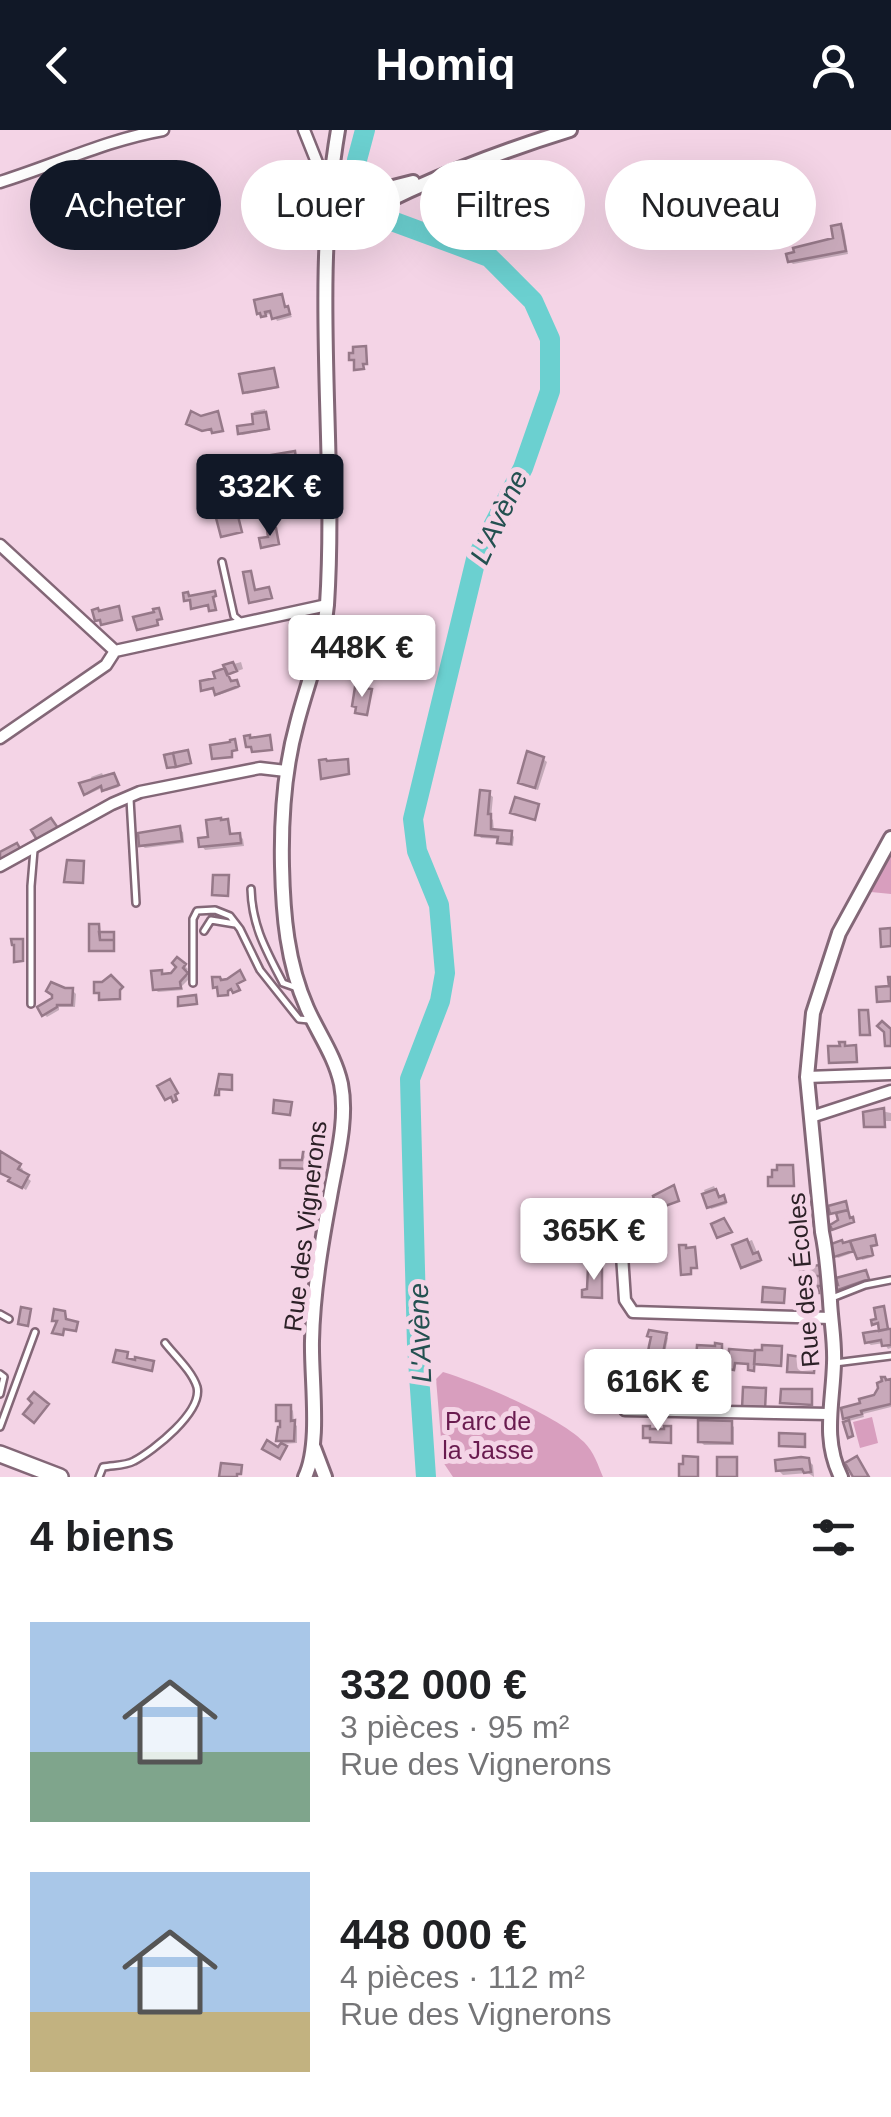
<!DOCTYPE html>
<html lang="fr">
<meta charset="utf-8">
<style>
body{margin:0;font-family:Helvetica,sans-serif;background:#f2f2f2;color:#202124;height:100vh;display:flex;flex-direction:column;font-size:38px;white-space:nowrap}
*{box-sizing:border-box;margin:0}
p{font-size:32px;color:#757577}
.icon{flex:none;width:55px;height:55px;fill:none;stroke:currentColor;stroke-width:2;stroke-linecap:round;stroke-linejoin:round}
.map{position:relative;height:1347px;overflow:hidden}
.side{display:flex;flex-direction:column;background:#fff;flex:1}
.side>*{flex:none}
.hud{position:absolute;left:30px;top:30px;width:832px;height:90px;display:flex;gap:20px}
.price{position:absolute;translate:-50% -85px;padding:0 22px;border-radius:10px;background:#fff;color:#222;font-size:32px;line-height:65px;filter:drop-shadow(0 2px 5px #0008)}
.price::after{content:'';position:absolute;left:50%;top:60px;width:30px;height:22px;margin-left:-15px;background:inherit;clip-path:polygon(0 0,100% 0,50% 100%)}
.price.current{background:#111827;color:#fff}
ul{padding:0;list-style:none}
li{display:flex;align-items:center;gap:30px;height:250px;padding:0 30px}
li span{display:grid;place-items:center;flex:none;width:280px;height:200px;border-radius:0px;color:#555}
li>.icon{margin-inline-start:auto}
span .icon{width:120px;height:120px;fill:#fffc;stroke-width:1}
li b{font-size:42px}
h2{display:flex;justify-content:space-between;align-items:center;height:120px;padding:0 30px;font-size:42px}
.chip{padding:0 35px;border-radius:45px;background:#fff;box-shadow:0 10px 40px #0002;font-size:35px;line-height:90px}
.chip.current{background:#111827;color:#fff}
header{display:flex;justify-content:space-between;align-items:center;height:130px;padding:0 30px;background:#111827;color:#fff;font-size:45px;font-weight:700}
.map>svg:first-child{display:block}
.green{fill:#d89ebe}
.shadow{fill:#0003}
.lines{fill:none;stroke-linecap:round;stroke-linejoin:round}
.river{stroke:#6bd0d0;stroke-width:20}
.building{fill:#c8a9ba;stroke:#967989;stroke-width:2.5}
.service-casing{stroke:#836777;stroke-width:10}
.minor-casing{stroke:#836777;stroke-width:15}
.tertiary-casing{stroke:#836777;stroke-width:18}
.primary-casing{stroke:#836777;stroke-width:20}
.service{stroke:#fff;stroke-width:5}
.minor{stroke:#fff;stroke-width:10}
.tertiary{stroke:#fff;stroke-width:12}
.primary{stroke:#fff;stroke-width:15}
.labels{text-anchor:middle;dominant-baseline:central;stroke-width:10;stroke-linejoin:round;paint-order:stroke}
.street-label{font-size:25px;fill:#2c2127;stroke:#f4d4e6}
.park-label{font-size:25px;fill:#691b4f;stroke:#f4d4e6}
.water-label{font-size:28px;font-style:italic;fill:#235050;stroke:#f4d4e6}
</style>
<header><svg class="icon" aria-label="back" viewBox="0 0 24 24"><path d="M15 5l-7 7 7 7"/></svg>Homiq<svg class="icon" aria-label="person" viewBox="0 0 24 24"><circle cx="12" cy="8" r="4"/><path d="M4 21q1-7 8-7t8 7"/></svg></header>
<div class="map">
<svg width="891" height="1347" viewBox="0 0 891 1347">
<rect width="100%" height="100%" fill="#f4d4e6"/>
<!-- green -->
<path class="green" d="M891,725V764L871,762Z
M443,1242C479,1253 558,1286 584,1312C594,1322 598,1335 603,1347H453L443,1332L436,1249Z
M872,1287L878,1313L860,1318L853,1292Z"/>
<!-- shadow -->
<path class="shadow" d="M769,73L771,77L733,85L731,83Z
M840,97L844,100L848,124L793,134L790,131L796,124L836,110Z
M281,167L292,187L277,191L273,183L263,186L259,182Z
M274,240L278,258L247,264L245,262Z
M265,279L269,300L242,305L240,303L256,296L254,281Z
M241,532L243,539L227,545L232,554H238L239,558L219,565L216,559L205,561L204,559L228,540L227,536Z
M543,629L547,632L538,660L524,656L520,652Z
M102,643L105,649L115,648L119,657L106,661L104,657L87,665L86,663L93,652L91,647Z
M489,664L493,667L491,688L493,690L494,701L511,703L514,707L513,716L504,715L500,709L481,708L478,704Z
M227,692L230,695L232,706L239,705L243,709L244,716L205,720L202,716Z
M179,699L183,702L184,713L145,718L141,715Z
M178,830L188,839L185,843L190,848L182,856L183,860L158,862L155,859L179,838Z
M72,860L76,864L75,877H59V880L47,887L44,884Z
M881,981L891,983V991H885L886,998H868L866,996Z
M0,1024L19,1036L23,1039L21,1043L31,1051L26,1060L0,1042Z
M714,1056L720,1069L724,1068L727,1074L711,1079L704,1060Z
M874,1108L877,1116L871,1118L873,1127L862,1130L858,1121L838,1128L836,1126L844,1116Z
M752,1110L761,1132L745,1138L735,1116Z
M883,1179L889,1202L891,1201V1218L888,1219L884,1213L871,1215L867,1212L884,1202Z
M666,1206L668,1208L663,1233L647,1230L645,1228L650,1225L653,1209Z
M781,1219L783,1221L782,1237L755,1235V1241L751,1239V1235L736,1234L735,1240L730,1238L731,1222L755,1223Z
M891,1253V1277L863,1284L864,1287L849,1291L846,1288L876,1267Z
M290,1277L293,1281L294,1293L297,1296V1313L282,1314L279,1310L283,1294L279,1290Z
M731,1294L734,1297V1315H704L700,1311Z
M808,1330L813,1335L814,1347L808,1343L783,1345L778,1340Z"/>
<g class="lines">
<!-- river -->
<path class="river" d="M365,0L357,30L359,62L373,84L489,127L533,171L550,209V261L523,338L476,429L413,689L417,721L439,775L445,843L440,871L410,949L417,1215L426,1347"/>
</g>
<!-- building -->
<path class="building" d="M739,55L743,75L770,70L771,76L738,82L733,56Z
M785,55L789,72L776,75L772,58Z
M733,56L738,82L729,84L724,58Z
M841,94L846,121L788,132L786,124L794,122L793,118L833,108L831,96Z
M282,164L285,177L288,176L290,184L272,189L270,181L265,182L266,186L261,187L260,183L257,184L254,170Z
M366,216L367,234H363L364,239L354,240V230H349V223H353V217Z
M274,238L278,257L243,263L239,244Z
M191,281L201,286L218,281L223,301L212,303L211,299L202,301L186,294Z
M266,282L269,299L238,304L237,296L253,294L252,284Z
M295,321L297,337L273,340L271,325Z
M238,338L243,353L219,359L215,344Z
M236,378L242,402L221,407L215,384Z
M276,398L279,414L261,418L259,408L268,407L267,400Z
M251,441L255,460L269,457L272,468L249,473L243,442Z
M215,461L216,466L213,467L216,480L209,481L208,475L191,479L190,470L184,471L183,463L188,462L189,466Z
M119,476L122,490L101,495L100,490L95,491L92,480L98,478L99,481Z
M159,478L162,489L157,490L158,495L137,500L133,487L154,482L153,479Z
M233,532L237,541L227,545L223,535Z
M225,538L231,551L237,550L239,556L215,565L213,558L201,561L200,551L215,548L213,542Z
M355,557L372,559L367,585L355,583L356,577L352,576Z
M250,605V608L270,605L272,620L252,622L251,617H246L244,606Z
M235,609L237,620L232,621V627L212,629L210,615L230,612V610Z
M188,620L191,633L176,637L173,623Z
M527,621L544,627L535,658L518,653Z
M173,623L176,637L167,638L164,625Z
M326,629L327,631L348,629L349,644L321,649L319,630Z
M114,643L119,655L102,661L101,656L84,665L79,653Z
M480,660L490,661L488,684H491V699L512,701L511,714L497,713L498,707L475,705Z
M515,667L539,674L535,690L510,683Z
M51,688L58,698L37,710L31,700Z
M221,688V690L228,689L230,704L240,703L241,713L199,717L198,708L208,707L206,690Z
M180,696L182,711L139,716L138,703Z
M17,713L21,720L0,732V722Z
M67,730L84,731L83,753L64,752Z
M213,745H229L228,766L212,765Z
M89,794H99L100,810H114V821H89Z
M891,798V816L881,817L880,799Z
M99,802H114V810H100Z
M11,809H23V831L14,832V815H12Z
M177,827L186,834L183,838L188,843L180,852L181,858L153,860L151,841L162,840V844L171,843L176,837L172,833Z
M240,840L245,850L237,854L240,860L233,863L231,859L228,861V865L218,866L217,857L213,858L212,847H220L221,850L227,849Z
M111,845L123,857L120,860V869L99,870V863H94V852H102Z
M888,847H891V871L877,872L876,857L889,856Z
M51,852L65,858H73L72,875H57V877L42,886L37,877L52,868V865L46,861Z
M196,865L197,874L178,876V867Z
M859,880H868L870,905H860Z
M882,891L891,899V916H885L884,902L877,896Z
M839,912H845V916L856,915L857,932L829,933L828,916H840Z
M219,944L232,945V960L219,959V965H215Z
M170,949L178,963L175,965L177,970L173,972L171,967L165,970L157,956Z
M274,970L292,972L290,985L273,983Z
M884,978L885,997H864L863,982Z
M0,1021L21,1034L18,1039L29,1045L22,1058L8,1051L10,1048L0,1043Z
M303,1022L315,1023L312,1039L280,1038V1030H302Z
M777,1035H793L794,1056H768V1047H772V1040H777Z
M674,1055L679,1071L657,1079L653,1066Z
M716,1059L719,1067L724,1065L726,1072L707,1078L702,1064Z
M846,1071L848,1080L830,1084L828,1076Z
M848,1080L850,1088L853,1087L854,1092L832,1100L830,1095L838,1090L836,1083Z
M724,1088L732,1102L717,1108L711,1094Z
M632,1094L633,1110L624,1111L622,1097Z
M875,1105L877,1115L871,1116L873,1125L857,1129L850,1111Z
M747,1109L753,1124L758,1122L761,1130L741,1138L732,1115Z
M842,1110L843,1113L850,1111L853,1121L834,1127L831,1114Z
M679,1115H686V1118L695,1117L697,1138H691V1144L681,1145Z
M808,1128V1136L823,1135L824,1146H807L808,1139L800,1140V1129Z
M588,1137H602V1168L582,1167V1160L587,1159Z
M866,1140L869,1149L835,1161L834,1155H838L836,1148Z
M807,1146H822L821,1156H818L819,1163H805L804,1154L808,1153Z
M763,1157L785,1159L784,1173L762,1172Z
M884,1176L888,1199L879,1201L878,1193L872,1195L871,1190L876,1189L874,1178Z
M21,1177L31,1179L28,1196L18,1194Z
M54,1179L65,1181L66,1189L78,1192L76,1201L64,1199L63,1205L52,1203L57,1191H52Z
M888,1199H891V1215L882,1216L881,1210L865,1213L863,1203Z
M649,1200L667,1203L661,1233L643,1229L644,1221L648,1222L649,1216L651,1207L647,1206Z
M715,1213L722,1214V1226H715V1233L696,1232L697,1215L715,1216Z
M762,1215L782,1216L781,1236L754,1234L755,1220H762Z
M729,1219L755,1221L754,1241L748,1240V1234L735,1233L734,1240L728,1239Z
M116,1220L128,1222L127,1228L135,1230V1227L154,1231L152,1241L113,1232Z
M788,1225L815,1229L814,1243L787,1242Z
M881,1247H885L886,1250L891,1249V1274L861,1281L862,1284L843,1289L841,1278L860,1273L859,1269L874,1265L878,1258L877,1253L882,1251Z
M656,1252H677V1260H670V1257L656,1255Z
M646,1255H663V1257H670V1260H677V1273L646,1271Z
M743,1257L766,1258L765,1280L742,1279Z
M781,1259H812V1275L780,1273Z
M34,1262L49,1274L34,1293L23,1284L32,1273L28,1269Z
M276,1275H291V1291L295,1290L294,1311H276L278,1297H280V1291H276Z
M698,1290L732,1291V1313L698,1312Z
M849,1290L853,1306L848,1308L843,1292Z
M643,1296H650V1299H664V1296H671V1313L650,1312V1308H643Z
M779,1303L805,1304V1317L779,1316Z
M267,1310L278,1317L281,1313L287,1316L280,1329L262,1319Z
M683,1326L698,1327V1347H679V1334H683Z
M857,1326L869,1347H853L845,1333Z
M717,1327H737V1347H717Z
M801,1327L809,1328L811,1342L804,1343L802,1339L776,1341L775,1330Z
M221,1333L242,1335L241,1344H237V1347H219Z"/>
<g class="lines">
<!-- service casing -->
<g class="service-casing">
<path id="service" d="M258,358L327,343
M222,432L234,486L240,491
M130,669L136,773
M251,759C252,796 266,820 283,853L297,858
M204,801L211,790L235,794
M193,853V789L197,781L215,780L230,786L240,799L260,840L299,889L309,890
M31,874V756L34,720
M832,1168L865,1155L891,1150
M0,1184L9,1189
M835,1233L891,1226
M0,1244L4,1247L0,1264
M0,1297L35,1202
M99,1347L103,1337C113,1335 125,1336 134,1331C153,1321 203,1282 197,1257C192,1241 175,1226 165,1213"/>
</g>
<!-- minor casing -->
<g class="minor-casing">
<path id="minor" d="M304,0L318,35L331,43
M0,52C55,35 106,10 163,0
M0,415L115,521
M0,608L106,535L115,521L327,475
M0,736L112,674L140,662L260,638L286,641
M807,947L891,944
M811,987L891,961
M619,1080L625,1170L633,1182L831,1188
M625,1280L829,1284"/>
</g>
<!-- tertiary casing -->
<g class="tertiary-casing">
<path id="tertiary" d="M328,69H346L413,52
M327,104C403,58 486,26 570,0
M314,1318L325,1347
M305,1347C321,1314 311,1249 312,1211C313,1163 321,1115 330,1067C336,1031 348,991 341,954C335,926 318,903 307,878C287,833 283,784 282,736C281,688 284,640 297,593C307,554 323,515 327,475C337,317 311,157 338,0
M841,1347C822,1309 833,1273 834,1233C835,1212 831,1192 830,1171C828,1147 827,1125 822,1102L807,947L813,883L839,803L891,708"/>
</g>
<!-- primary casing -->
<g class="primary-casing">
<path id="primary" d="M0,1324L60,1347"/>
</g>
<!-- service -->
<use href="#service" class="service"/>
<!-- minor -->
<use href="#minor" class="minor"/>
<!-- tertiary -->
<use href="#tertiary" class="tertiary"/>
<!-- primary -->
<use href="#primary" class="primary"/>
</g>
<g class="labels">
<!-- street labels -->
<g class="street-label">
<text transform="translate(305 1096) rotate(-83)">Rue des Vignerons</text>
<text transform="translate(803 1150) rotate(-95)">Rue des Écoles</text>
</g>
<!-- park labels -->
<g class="park-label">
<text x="488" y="1291">Parc de<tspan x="488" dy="29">la Jasse</tspan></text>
</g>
<!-- water labels -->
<g class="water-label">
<text transform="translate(499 387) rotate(-65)">L'Avène</text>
<text transform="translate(420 1203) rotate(-92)">L'Avène</text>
</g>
</g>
</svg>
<b class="price current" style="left:270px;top:409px">332K €</b>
<b class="price" style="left:362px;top:570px">448K €</b>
<b class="price" style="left:594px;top:1153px">365K €</b>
<b class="price" style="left:658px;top:1304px">616K €</b>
<div class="hud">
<a class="chip current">Acheter</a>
<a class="chip">Louer</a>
<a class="chip">Filtres</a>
<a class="chip">Nouveau</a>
</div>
</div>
<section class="side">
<h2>4 biens<svg class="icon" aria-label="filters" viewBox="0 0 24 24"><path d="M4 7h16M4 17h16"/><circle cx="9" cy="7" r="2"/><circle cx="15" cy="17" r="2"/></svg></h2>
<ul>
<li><span style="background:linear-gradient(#a9c7e8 65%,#7fa58c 0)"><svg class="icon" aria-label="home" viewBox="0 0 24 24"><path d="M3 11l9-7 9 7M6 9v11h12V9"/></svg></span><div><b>332 000 €</b><p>3 pièces · 95 m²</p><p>Rue des Vignerons</p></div></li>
<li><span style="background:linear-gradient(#a9c7e8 70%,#c2b280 0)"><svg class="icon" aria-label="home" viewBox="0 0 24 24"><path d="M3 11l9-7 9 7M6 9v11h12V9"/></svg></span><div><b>448 000 €</b><p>4 pièces · 112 m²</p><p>Rue des Vignerons</p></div></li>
</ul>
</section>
